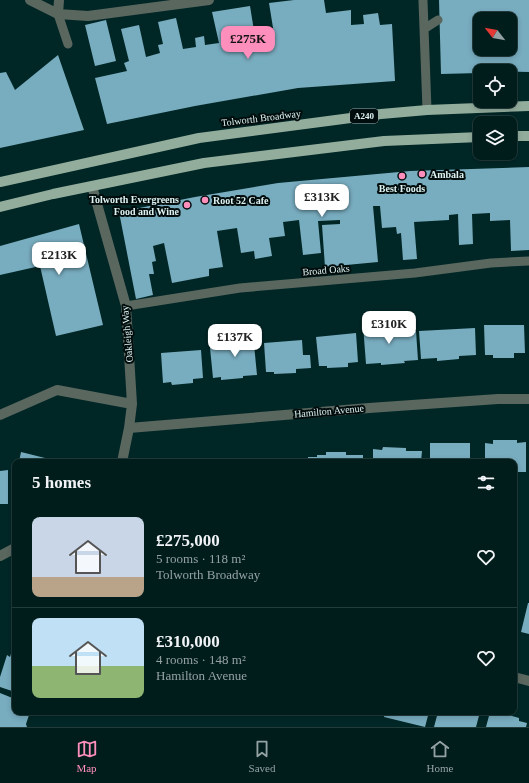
<!DOCTYPE html>
<meta charset="utf-8">
<style>
body{margin:0;font-family:"Times New Roman",serif;background:#0e2a29;color:#f1f3f6;height:100vh;display:flex;flex-direction:column;font-size:15px;white-space:nowrap}
*{box-sizing:border-box;margin:0}
p{font-size:13px;color:#95a2a3}
.icon{flex:none;width:22px;height:22px;fill:none;stroke:currentColor;stroke-width:2;stroke-linecap:round;stroke-linejoin:round}
.map{position:relative;flex:1;overflow:hidden}
.side{position:absolute;left:12px;top:459px;width:505px;height:256px;display:flex;flex-direction:column;background:#001d1c;border-radius:8px;box-shadow:0 2px 6px #0003,0 0 0 1px #223b3b}
.side>*{flex:none}
.needle{width:26px;rotate:301deg}
.tools{position:absolute;left:473px;top:12px;display:grid;gap:8px}
.tools a{display:grid;place-items:center;width:44px;height:44px;border-radius:8px;background:#001d1c;box-shadow:0 2px 6px #0003,0 0 0 1px #223b3b;font-size:20px}
.price{position:absolute;translate:-50% -34px;padding:0 9px;border-radius:8px;background:#fff;color:#222;font-size:13px;line-height:26px;filter:drop-shadow(0 1px 2px #0008)}
.price::after{content:'';position:absolute;left:50%;top:24px;width:12px;height:9px;margin-left:-6px;background:inherit;clip-path:polygon(0 0,100% 0,50% 100%)}
.price.active{background:#fe8ebb;color:#111}
ul{padding:0;list-style:none}
li{display:flex;align-items:center;gap:12px;height:100px;padding:0 20px}
li+li{border-top:1px solid #223b3b}
li span{display:grid;place-items:center;flex:none;width:112px;height:80px;border-radius:8px;color:#555}
li>.icon{margin-inline-start:auto}
span .icon{width:48px;height:48px;fill:#fffc;stroke-width:1}
li b{font-size:17px}
h2{display:flex;justify-content:space-between;align-items:center;height:48px;padding:0 20px;font-size:17px}
.tabs{display:flex;justify-content:space-around;align-items:center;height:56px;border-top:1px solid #223b3b;background:#001d1c;font-size:11px;color:#95a2a3}
.tabs a{display:grid;justify-items:center;gap:2px}
.tabs .active{color:#fe8ebb}
.map>svg:first-child{display:block}
.building{fill:#78acbf;fill-rule:evenodd}
.lines{fill:none;stroke-linecap:round;stroke-linejoin:round}
.service{stroke:#5a675f;stroke-width:9}
.minor{stroke:#5a675f;stroke-width:10}
.primary{stroke:#93ad9d;stroke-width:10}
.poi-dot{fill:#fe8ebb;stroke:#010d0d;stroke-width:1.5}
.labels{text-anchor:middle;dominant-baseline:central;stroke-width:4;stroke-linejoin:round;paint-order:stroke}
.shield{fill:#010d0d;stroke:#9cadad;stroke-width:1}
.shield-label{font-size:9px;font-weight:bold;fill:#def2f1}
.street-label{font-size:10px;fill:#def2f1;stroke:#010d0d}
.poi-label{font-size:10px;font-weight:bold;fill:#def2f1;stroke:#010d0d;text-anchor:start}
</style>
<div class="map">
<svg width="529" height="727" viewBox="0 0 529 727">
<rect width="100%" height="100%" fill="#002726"/>
<!-- building -->
<path class="building" d="M294,0H324L326,13L351,10V25L364,24L363,15L378,13L380,25L392,24L395,81L298,88L195,106L107,124L95,78L127,71L124,63L129,61L121,29L139,25L146,57L160,53L158,45L163,44L158,22L176,18L183,49L196,47L195,38L204,36L205,45L219,43L212,12L250,6L255,37L274,34L269,3Z
M439,0H529V72L480,71V73L441,74ZM480,19H510V49H480Z
M106,20L116,61L95,66L85,25Z
M58,55L84,130L0,148V73L6,72L15,90Z
M529,167V250L511,251L510,220L490,221V213L472,214L473,244L459,245L458,214L449,215V220L414,222L417,259L403,260L401,233L397,234L396,227L382,228L380,206H373L378,262L325,267L322,225L340,224V220L318,221L321,253L303,255L299,220L283,222L285,236L269,238L272,256L255,259L254,251L241,253L237,228L217,231L223,267L209,269V276L172,283L164,243L153,246L156,261L152,262L154,274H149L153,295L136,299L119,212L195,197L278,183L410,171Z
M79,224L103,325L56,336L40,266L0,275V246Z
M389,324L390,333L416,331L418,360L404,361L405,363L381,365V363L366,364L363,325Z
M484,325H524L525,353H514V358H493V355H485Z
M475,328L476,355L459,356V359L437,361V358L421,359L419,331Z
M356,333L358,362L348,363V367L327,368V366H319L316,337Z
M253,334L257,375L243,376V378L221,380V377L213,378L210,348L228,346L227,336Z
M302,340L303,355H310L311,368L296,369V373L274,374V372H266L264,343Z
M201,350L203,378L193,379V383L172,385L171,382L163,383L161,353Z
M493,440H517V443L526,442V472H514V462H485V443L493,444Z
M430,443H470V462H430Z
M383,447L406,448V451H422L421,462H364V459H373V449L382,450Z
M21,452L49,459L48,462H19Z
M326,452H346V455H363V462H308V457H317V455H326Z
M8,470V504H0V471Z
M528,603H529V634L521,632Z
M13,647L15,648V692L0,687V677L7,655L10,657Z
M0,693L15,699V712H30L26,724L27,727H0Z
M385,712H429L425,727L384,717Z
M438,712H480L476,727H434Z
M490,712L497,714L498,712L519,718V721L527,723L526,727H486Z"/>
<g class="lines">
<!-- service -->
<path class="service" d="M423,1L427,110
M58,14L68,44
M424,29L438,20
M126,306L240,288L415,273L491,263L529,261"/>
<!-- minor -->
<path class="minor" d="M30,0L58,14L88,16L209,0
M58,14L59,0
M92,186L126,306L132,404L129,428L122,462
M0,415L57,390L132,404
M129,428L369,408L498,399H529
M0,556L15,548
M514,677L529,681"/>
<!-- primary -->
<path class="primary" d="M510,136H529
M0,182L199,138L381,114L427,110L529,106
M0,207L53,194L204,163L384,141L480,137"/>
</g>
<!-- markers -->
<g class="poi-dot">
<circle cx="422" cy="174" r="4"/>
<circle cx="402" cy="176" r="4"/>
<circle cx="205" cy="200" r="4"/>
<circle cx="187" cy="205" r="4"/>
</g>
<g class="labels">
<!-- shield labels -->
<rect class="shield" x="350" y="109" width="28" height="14" rx="3"/>
<g class="shield-label">
<text x="364" y="116">A240</text>
</g>
<!-- street labels -->
<g class="street-label">
<text transform="translate(261 118) rotate(-7)">Tolworth Broadway</text>
<text transform="translate(326 270) rotate(-5)">Broad Oaks</text>
<text transform="translate(127 334) rotate(-95)">Oakleigh Way</text>
<text transform="translate(329 411) rotate(-5)">Hamilton Avenue</text>
</g>
<!-- poi labels -->
<g class="poi-label">
<text x="430" y="174">Ambala</text>
<text x="402" y="188" text-anchor="middle">Best Foods</text>
<text x="179" y="199" text-anchor="end">Tolworth Evergreens<tspan x="179" dy="12">Food and Wine</tspan></text>
<text x="213" y="200">Root 52 Cafe</text>
</g>
</g>
</svg>
<div class="tools">
<a><svg class="needle" viewBox="-14 -14 28 28"><path d="M0-13l5 13h-10z" fill="#e53935"/><path d="M0 13l5-13h-10z" fill="#95a2a3"/></svg></a>
<a><svg class="icon" aria-label="locate" viewBox="0 0 24 24"><circle cx="12" cy="12" r="6"/><path d="M12 2v4M12 18v4M2 12h4M18 12h4"/></svg></a>
<a><svg class="icon" aria-label="layers" viewBox="0 0 24 24"><path d="M12 4l9 5-9 5-9-5zM3 14l9 5 9-5"/></svg></a>
</div>
<b class="price active" style="left:248px;top:60px">£275K</b>
<b class="price" style="left:322px;top:218px">£313K</b>
<b class="price" style="left:59px;top:276px">£213K</b>
<b class="price" style="left:389px;top:345px">£310K</b>
<b class="price" style="left:235px;top:358px">£137K</b>
<section class="side">
<h2>5 homes<svg class="icon" aria-label="filters" viewBox="0 0 24 24"><path d="M4 7h16M4 17h16"/><circle cx="9" cy="7" r="2"/><circle cx="15" cy="17" r="2"/></svg></h2>
<ul>
<li><span style="background:linear-gradient(#c9d6e8 75%,#b9a48a 0)"><svg class="icon" aria-label="home" viewBox="0 0 24 24"><path d="M3 11l9-7 9 7M6 9v11h12V9"/></svg></span><div><b>£275,000</b><p>5 rooms · 118 m²</p><p>Tolworth Broadway</p></div><svg class="icon" aria-label="heart" viewBox="0 0 24 24"><path d="M12 20l-8-8c-3-5 5-10 8-4 3-6 11-1 8 4z"/></svg></li>
<li><span style="background:linear-gradient(#bfe0f5 60%,#8fb573 0)"><svg class="icon" aria-label="home" viewBox="0 0 24 24"><path d="M3 11l9-7 9 7M6 9v11h12V9"/></svg></span><div><b>£310,000</b><p>4 rooms · 148 m²</p><p>Hamilton Avenue</p></div><svg class="icon" aria-label="heart" viewBox="0 0 24 24"><path d="M12 20l-8-8c-3-5 5-10 8-4 3-6 11-1 8 4z"/></svg></li>
</ul>
</section>
</div>
<nav class="tabs">
<a class="active"><svg class="icon" aria-label="map" viewBox="0 0 24 24"><path d="M3 6l6-2 6 2 6-2v14l-6 2-6-2-6 2zM9 4v14M15 6v14"/></svg>Map</a>
<a><svg class="icon" aria-label="saved" viewBox="0 0 24 24"><path d="M7 4h10v16l-5-4-5 4z"/></svg>Saved</a>
<a><svg class="icon" aria-label="home" viewBox="0 0 24 24"><path d="M3 11l9-7 9 7M6 9v11h12V9"/></svg>Home</a>
</nav>
